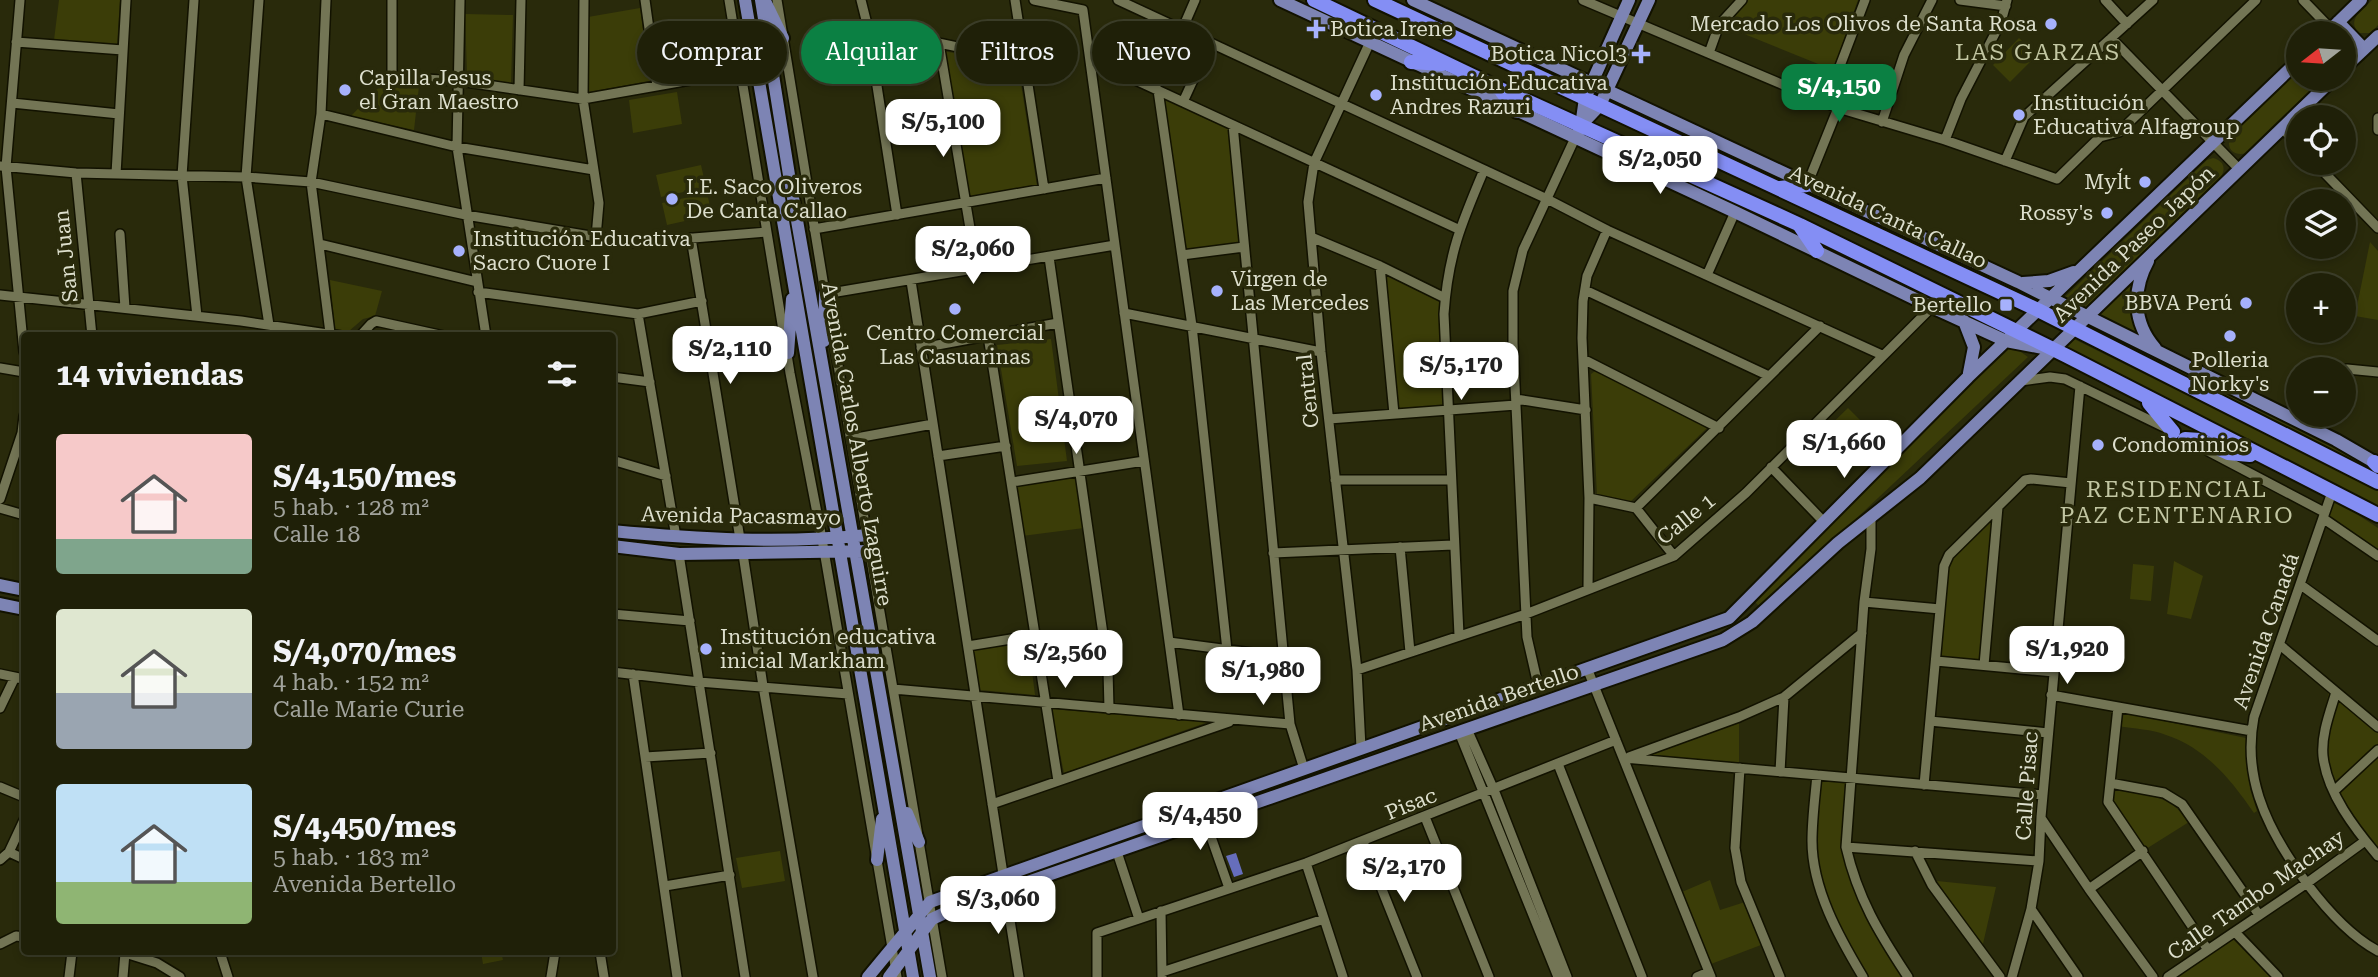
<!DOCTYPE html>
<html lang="es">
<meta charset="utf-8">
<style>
body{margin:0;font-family:"Roboto Serif",serif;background:#272812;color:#f1f3f6;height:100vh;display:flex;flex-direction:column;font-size:26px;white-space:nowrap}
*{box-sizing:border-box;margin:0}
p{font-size:23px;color:#a1a39c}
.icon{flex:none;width:38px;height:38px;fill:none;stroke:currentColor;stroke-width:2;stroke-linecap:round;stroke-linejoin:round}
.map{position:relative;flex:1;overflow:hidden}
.sheet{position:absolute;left:21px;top:332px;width:595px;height:623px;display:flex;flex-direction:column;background:#1f2008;border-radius:7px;box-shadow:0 4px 10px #0003,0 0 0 2px #3c3e29}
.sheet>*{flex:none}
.hud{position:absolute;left:637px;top:21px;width:665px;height:63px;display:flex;gap:14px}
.needle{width:46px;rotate:253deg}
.tools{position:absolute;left:2286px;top:21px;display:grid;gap:14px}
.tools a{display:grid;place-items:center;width:70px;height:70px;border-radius:50%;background:#1f2008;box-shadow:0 4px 10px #0003,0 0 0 2px #3c3e29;font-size:35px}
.price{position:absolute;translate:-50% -60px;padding:0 16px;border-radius:14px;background:#fff;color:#222;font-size:23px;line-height:46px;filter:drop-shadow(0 2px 4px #0008)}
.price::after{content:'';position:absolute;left:50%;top:42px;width:21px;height:16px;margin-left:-10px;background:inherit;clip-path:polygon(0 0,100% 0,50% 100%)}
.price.active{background:#0b8043;color:#fff}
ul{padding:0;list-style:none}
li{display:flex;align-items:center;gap:21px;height:175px;padding:0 35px}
li span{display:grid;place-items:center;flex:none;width:196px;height:140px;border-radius:7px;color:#555}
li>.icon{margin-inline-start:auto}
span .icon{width:84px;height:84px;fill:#fffc;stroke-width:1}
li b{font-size:30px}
h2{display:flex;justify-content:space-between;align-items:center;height:84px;padding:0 35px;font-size:30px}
.tag{padding:0 24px;border-radius:32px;background:#1f2008;box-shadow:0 4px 10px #0003,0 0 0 2px #3c3e29;font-size:24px;line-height:63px}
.tag.active{background:#0b8043;color:#fff}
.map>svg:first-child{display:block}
.green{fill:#3b3d08}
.water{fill:#666ebc}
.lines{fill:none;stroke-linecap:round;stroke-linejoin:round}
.minor-casing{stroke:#121200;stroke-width:12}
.major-casing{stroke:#121200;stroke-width:16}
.highway-casing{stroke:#121200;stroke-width:18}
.minor{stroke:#737555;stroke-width:9}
.major{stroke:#7d84b4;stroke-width:12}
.highway{stroke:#848ef4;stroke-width:14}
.poi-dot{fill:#a6b1fc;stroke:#292a0b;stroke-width:2.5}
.labels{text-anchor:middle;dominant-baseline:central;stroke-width:7;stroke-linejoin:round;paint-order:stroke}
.poi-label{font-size:21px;fill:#dddfcd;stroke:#292a0b;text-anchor:start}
.street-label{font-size:21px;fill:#dddfcd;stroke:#292a0b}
.neighbourhood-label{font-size:23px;letter-spacing:2px;fill:#c2c6a2;stroke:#292a0b}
</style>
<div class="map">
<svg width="2378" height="977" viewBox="0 0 2378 977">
<rect width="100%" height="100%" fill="#292a0b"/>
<!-- green -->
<path class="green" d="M59,0H120L117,45L54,40Z
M1747,0H1858L1833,70L1727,27Z
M2372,0H2378V25L2371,33H2359C2346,20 2362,10 2372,0Z
M640,8L650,81L588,92V17Z
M465,14L513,15L511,84L467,74Z
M2019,38L2037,55L2010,82L1993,65Z
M943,51L1018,65L1037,186L969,198Z
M2298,71V79H2324L2247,153C2233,157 2225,148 2231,135Z
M381,85L419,86L414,130L351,116Z
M677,92L682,124L633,133L629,100Z
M1163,96L1229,128L1240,245L1185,251Z
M2213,158C2224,161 2226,168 2221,177L2087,308L2083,310L2062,300L2207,160Z
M701,165L706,187L661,197L656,175Z
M707,193L712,215L667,225L662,203Z
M2370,242L2378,251V320L2355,316Z
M1385,273L1440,300L1443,406L1397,410Z
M2138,275C2133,296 2128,313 2139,333L2096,315Z
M330,280L382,291L375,316L363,319L349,331L335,329Z
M1051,339L1067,461L1017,466L997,345Z
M2074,339L2378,490V506L2065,348Z
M2011,345L2028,357L1761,608L1755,602Z
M2172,363L2352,454L2378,472V474L2169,368Z
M1595,371L1708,427L1629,503L1597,496L1591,374Z
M1848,408L1864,424L1835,452L1819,436Z
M1077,475L1084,528L1022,536L1014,485Z
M2334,499L2378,528V549L2329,515Z
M1986,521L1992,523L1980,661L1939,658L1946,574L1953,555Z
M2174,561L2203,576L2191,619L2167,614Z
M2133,564L2154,566L2151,601L2130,599Z
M1028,639L1035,695L980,690L973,646Z
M2330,687L2378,730V855L2344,811L2320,755L2321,727Z
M1051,709L1208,722L1064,773Z
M2120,712L2246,738L2250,789L2257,811L2254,813C2231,780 2206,748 2166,735C2152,729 2134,729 2118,726Z
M1739,720V763L1645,755Z
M1819,778L1848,781C1847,802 1843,824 1844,845C1846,893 1879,938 1904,977H1867C1846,939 1817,897 1815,853C1814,828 1817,803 1819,778Z
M2112,787C2144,794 2170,794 2189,822L2146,849L2110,799Z
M780,851L785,881L742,888L736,858Z
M1710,880L1720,910L1745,902L1761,945L1711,964L1682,892Z
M1937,881L1996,887L1982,948Z
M2232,938L2270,977H2174Z
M481,952H501L503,960L483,964Z"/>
<!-- water -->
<path class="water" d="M1236,853L1243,874L1234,877L1226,856Z"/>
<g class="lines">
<!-- minor casing -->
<g class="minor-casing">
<path id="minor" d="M20,0L6,167L24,352
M194,0L182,176L197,316
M259,0L246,177L269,325
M326,0L321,114L311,182L330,333
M392,0V77L459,81L583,99L741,71
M460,0L457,147L486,336
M584,0L583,99L599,203L596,237
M645,0L657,86
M729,0L790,373L822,539L897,977
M777,0L826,299
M861,0L868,28L897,215
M1015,0L1044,189
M1034,0L1083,10L1179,715
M1118,0L1545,198L1607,230L1882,355
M1583,0L1838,108L1945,140L2057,179L2100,137L2119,132L2256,0
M1960,0L2006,6
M2105,0L2127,24
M2303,0L2331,29
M868,28L1024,61
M1182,30L1195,0
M2111,38L2239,169
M16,42L123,50
M939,43L977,270
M1709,53L1719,25L1742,0
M1090,59L1458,229
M519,90L521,0
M1158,90L1192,326L1227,650
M1183,102L1210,43
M12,103L119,114
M1826,103L1865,0
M321,114L457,147L594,170
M2378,118V130
M1882,122L1904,55L1932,0
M1233,125L1290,724L1304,769
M2282,128L2298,145
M1945,140L1961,99L2001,22L2007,0
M2005,161L2024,117L2153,0
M2315,163L2378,228
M0,166L76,173L246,177L311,182L466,215L632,243L766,232
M76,173L92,336
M116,174L126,0
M1807,185L1838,108
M814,229L1106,178
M120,234L125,308
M1311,237L1380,266L1445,298
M691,238L740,539
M320,244L477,282
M1182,255L1244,247
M1049,257L1108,669L1109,709
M1380,266L1394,414
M1707,275L1735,212
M911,281L1003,874
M1585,290L1769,376
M478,292L638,314L702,301
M825,294L1115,245
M0,295L241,321L341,336
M829,312L942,977
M1124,313L1321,352
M638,314L676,537
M360,336L371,324L376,321L444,336
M988,336L1058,781
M921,348L1058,323
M1583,359L1719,428
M0,368L24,372
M2347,369L2378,372
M612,377L650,382
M2021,381L2050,377L2065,379L2168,429
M1516,399L1586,410
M1329,419L1516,405
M851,439L933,424
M2208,451L2324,512
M938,456L1006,446
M612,460L666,476
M1771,467L1825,523
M1335,480H1450
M1012,482L1144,461
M2332,492L2254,717C2249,743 2251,772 2259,797C2275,847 2331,926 2378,951
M1589,498L1636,508L1820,326
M0,499L22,433L24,416
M0,508L24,515
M1636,508L1674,556
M1871,517V549L1864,602L1846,847C1858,899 1879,933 1908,977
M2324,519L2378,556
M1400,547L1410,652
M1273,553L1453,545
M679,554L745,977
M743,554L763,686L813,977
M2301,585L2378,641
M1588,589L1589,498L1582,338L1583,301L1587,276L1607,230
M1864,602L1940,609
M612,614L690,621
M1459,635L1444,314C1448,255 1461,224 1484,170
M1169,642L1283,657
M2280,645L2378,727
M968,646L1036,635
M1936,661L2054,672
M1984,665L1998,507
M1587,668L1711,977
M1357,670L1526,614L1674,556L1746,493L1932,307
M612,672L699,682L848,694
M0,674L24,679
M633,674L677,977
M1538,685L1527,637L1513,343V291L1523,250L1575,138
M893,689L1290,724
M2336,692C2330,712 2321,735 2323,756C2327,793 2355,829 2378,856
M2051,695L2252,731
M2118,707L2108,802L2208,950
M0,708L15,677
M1930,721L2048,733
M1467,729L1494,790L1567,977
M1459,732L1558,977
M1361,748L1357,670L1321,352L1308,202L1314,163L1370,42
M645,757L711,753
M1629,757L1739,717L1784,697L1862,633
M1624,758L2043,795
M1558,764L1642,977
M1740,768L1735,848L1741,882L1780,977
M1780,772L1784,697
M1817,775C1815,797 1812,819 1812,841C1812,889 1839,937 1863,977
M2110,783L2164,793L2182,804L2259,915
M1924,785L1944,566L1949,555L2025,480L2031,479L2071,483
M0,787L24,797
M2334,791L2378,750
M992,804L1229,722
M1204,817L1229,888
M1425,817L1489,977
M2041,818L2089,889L2153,977
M1363,842L1417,977
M1846,847L2039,861
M1915,851L1932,885L2000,977
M9,852L24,859
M1117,852L1139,919
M0,860L9,852L24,820
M1306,863L1343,977
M665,886L730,875
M1005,889L1019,977
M2089,889L2143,851
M2031,909L2078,977
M1161,911L1162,976
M2235,932L2278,977
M0,944L16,936L24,937
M122,952L157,963L180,977
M220,952L228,977
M600,952L604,977
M1162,972L1324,919
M69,977L72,952
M123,977L125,953
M551,977L555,952
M1097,977V933L1306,863L1616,740
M1697,977L1709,972
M2012,977L2031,909L2039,861L2041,817L2080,386
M2168,977L2307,883L2365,841"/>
</g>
<!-- major casing -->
<g class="major-casing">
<path id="major" d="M745,0L913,977
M761,0L789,175L930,977
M1280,0L1735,212L1932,307L2006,341L2043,348
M1413,0L2018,282L2336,440L2374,462
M766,3L783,38
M2338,22L2364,49
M2327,33L2361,0
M2343,69L2378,36
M1581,125L1600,105L1649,0
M1578,133L1581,126L1585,98L1629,0
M2148,261C2132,290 2133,323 2155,348
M2023,283L2049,281L2074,272
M1964,321L1974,347L1969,373
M824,341L825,294
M788,353L792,299
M612,531C697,539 783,544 868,535
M612,546L679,554L871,551
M0,585L24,590
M0,604L24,609
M907,813L919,842
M877,860L882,819
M868,977L930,902L1729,618L1968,377L2298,61
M889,977L932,919L962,905L1706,646L1723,640L1752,622L1838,543L1920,478L2333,79"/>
</g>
<!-- highway casing -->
<g class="highway-casing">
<path id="highway" d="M1314,0L1498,88L1800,225L2065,355L2378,515
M1375,0L2038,310L2378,482
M1411,62L1442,64
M1502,92L1517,111
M1780,188L1807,185
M1800,226L1817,251
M2149,403L2173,432
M2185,439L2200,440L2228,453L2250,455
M2374,462L2378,466"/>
</g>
<!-- minor -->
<use href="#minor" class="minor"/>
<!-- major -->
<use href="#major" class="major"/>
<!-- highway -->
<use href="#highway" class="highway"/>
</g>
<!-- markers -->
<g class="poi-dot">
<circle cx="2051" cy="24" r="7"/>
<path d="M1312.5 18.5h7v7h7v7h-7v7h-7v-7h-7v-7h7z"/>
<path d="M1637.5 43.5h7v7h7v7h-7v7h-7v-7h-7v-7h7z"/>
<circle cx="345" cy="90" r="7"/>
<circle cx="1376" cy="95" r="7"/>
<circle cx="2019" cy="115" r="7"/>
<circle cx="2145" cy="182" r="7"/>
<circle cx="672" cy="199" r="7"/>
<circle cx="2107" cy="213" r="7"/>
<circle cx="459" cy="251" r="7"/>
<circle cx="1217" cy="291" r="7"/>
<circle cx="2246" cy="303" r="7"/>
<rect x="1999" y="298" width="14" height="14" rx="3.5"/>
<circle cx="955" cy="309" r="7"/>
<circle cx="2230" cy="336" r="7"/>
<circle cx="2098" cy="445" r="7"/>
<circle cx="706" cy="649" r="7"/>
</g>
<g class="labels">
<!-- poi labels -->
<g class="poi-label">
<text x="2037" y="24" text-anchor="end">Mercado Los Olivos de Santa Rosa</text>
<text x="1330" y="29">Botica Irene</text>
<text x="1627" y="54" text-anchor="end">Botica Nicol3</text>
<text x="359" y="78">Capilla Jesus<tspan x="359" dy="24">el Gran Maestro</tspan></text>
<text x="1390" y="83">Institución Educativa<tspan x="1390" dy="24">Andres Razuri</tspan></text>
<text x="2033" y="103">Institución<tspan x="2033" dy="24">Educativa Alfagroup</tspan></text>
<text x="2131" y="182" text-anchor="end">Myl´t</text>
<text x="686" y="187">I.E. Saco Oliveros<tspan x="686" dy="24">De Canta Callao</tspan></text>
<text x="2093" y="213" text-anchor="end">Rossy's</text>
<text x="473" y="239">Institución Educativa<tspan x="473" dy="24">Sacro Cuore I</tspan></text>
<text x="1231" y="279">Virgen de<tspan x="1231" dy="24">Las Mercedes</tspan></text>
<text x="2232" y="303" text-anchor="end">BBVA Perú</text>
<text x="1992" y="305" text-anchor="end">Bertello</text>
<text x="955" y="333" text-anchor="middle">Centro Comercial<tspan x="955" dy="24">Las Casuarinas</tspan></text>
<text x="2230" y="360" text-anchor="middle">Polleria<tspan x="2230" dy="24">Norky's</tspan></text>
<text x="2112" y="445">Condominios</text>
<text x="720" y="637">Institución educativa<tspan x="720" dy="24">inicial Markham</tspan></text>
</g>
<!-- street labels -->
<g class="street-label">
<text transform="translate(1888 217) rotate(25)">Avenida Canta Callao</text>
<text transform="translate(2134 244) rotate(-44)">Avenida Paseo Japón</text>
<text transform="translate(66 256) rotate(-96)">San Juan</text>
<text transform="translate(1308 391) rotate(-96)">Central</text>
<text transform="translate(857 444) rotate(80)">Avenida Carlos Alberto Izaguirre</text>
<text transform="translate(741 516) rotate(1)">Avenida Pacasmayo</text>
<text transform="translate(1686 519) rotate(-39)">Calle 1</text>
<text transform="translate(2266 631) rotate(-71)">Avenida Canadá</text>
<text transform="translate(1499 698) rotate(-19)">Avenida Bertello</text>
<text transform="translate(2027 786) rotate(-86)">Calle Pisac</text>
<text transform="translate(1411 804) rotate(-22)">Pisac</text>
<text transform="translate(2256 895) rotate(-35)">Calle Tambo Machay</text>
</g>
<!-- neighbourhood labels -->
<g class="neighbourhood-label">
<text x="2038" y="52">LAS GARZAS</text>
<text x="2177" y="489">RESIDENCIAL<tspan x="2177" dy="26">PAZ CENTENARIO</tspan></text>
</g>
</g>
</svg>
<div class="tools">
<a><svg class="needle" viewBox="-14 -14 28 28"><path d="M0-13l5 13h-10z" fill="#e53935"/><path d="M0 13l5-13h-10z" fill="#a1a39c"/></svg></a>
<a><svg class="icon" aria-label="locate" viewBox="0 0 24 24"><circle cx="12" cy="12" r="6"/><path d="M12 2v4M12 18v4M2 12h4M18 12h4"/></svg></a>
<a><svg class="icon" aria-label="layers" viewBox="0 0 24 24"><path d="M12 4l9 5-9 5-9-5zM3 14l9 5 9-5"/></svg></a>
<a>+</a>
<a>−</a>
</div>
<b class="price active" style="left:1839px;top:124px">S/4,150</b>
<b class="price" style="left:943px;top:159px">S/5,100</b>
<b class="price" style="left:1660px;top:196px">S/2,050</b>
<b class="price" style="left:973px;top:286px">S/2,060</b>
<b class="price" style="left:730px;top:386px">S/2,110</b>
<b class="price" style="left:1461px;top:402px">S/5,170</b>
<b class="price" style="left:1076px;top:456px">S/4,070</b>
<b class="price" style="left:1844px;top:480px">S/1,660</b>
<b class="price" style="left:2067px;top:686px">S/1,920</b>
<b class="price" style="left:1065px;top:690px">S/2,560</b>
<b class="price" style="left:1263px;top:707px">S/1,980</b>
<b class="price" style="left:1200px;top:852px">S/4,450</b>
<b class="price" style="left:1404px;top:904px">S/2,170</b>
<b class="price" style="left:998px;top:936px">S/3,060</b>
<div class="hud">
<a class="tag">Comprar</a>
<a class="tag active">Alquilar</a>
<a class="tag">Filtros</a>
<a class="tag">Nuevo</a>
</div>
<section class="sheet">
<h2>14 viviendas<svg class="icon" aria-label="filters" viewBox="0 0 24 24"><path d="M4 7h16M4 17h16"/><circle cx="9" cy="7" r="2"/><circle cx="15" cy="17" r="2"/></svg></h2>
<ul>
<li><span style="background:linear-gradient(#f6c9c9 75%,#7fa58c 0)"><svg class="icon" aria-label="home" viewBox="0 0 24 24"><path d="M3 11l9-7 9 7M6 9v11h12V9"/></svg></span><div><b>S/4,150/mes</b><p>5 hab. · 128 m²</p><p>Calle 18</p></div></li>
<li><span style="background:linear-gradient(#dfe7d0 60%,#9aa5b1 0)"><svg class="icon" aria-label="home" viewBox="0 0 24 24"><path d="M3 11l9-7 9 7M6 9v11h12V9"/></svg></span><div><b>S/4,070/mes</b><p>4 hab. · 152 m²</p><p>Calle Marie Curie</p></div></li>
<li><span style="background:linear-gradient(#bfe0f5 70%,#8fb573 0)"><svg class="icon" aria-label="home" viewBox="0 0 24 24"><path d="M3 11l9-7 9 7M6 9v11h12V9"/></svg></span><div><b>S/4,450/mes</b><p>5 hab. · 183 m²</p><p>Avenida Bertello</p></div></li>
</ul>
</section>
</div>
